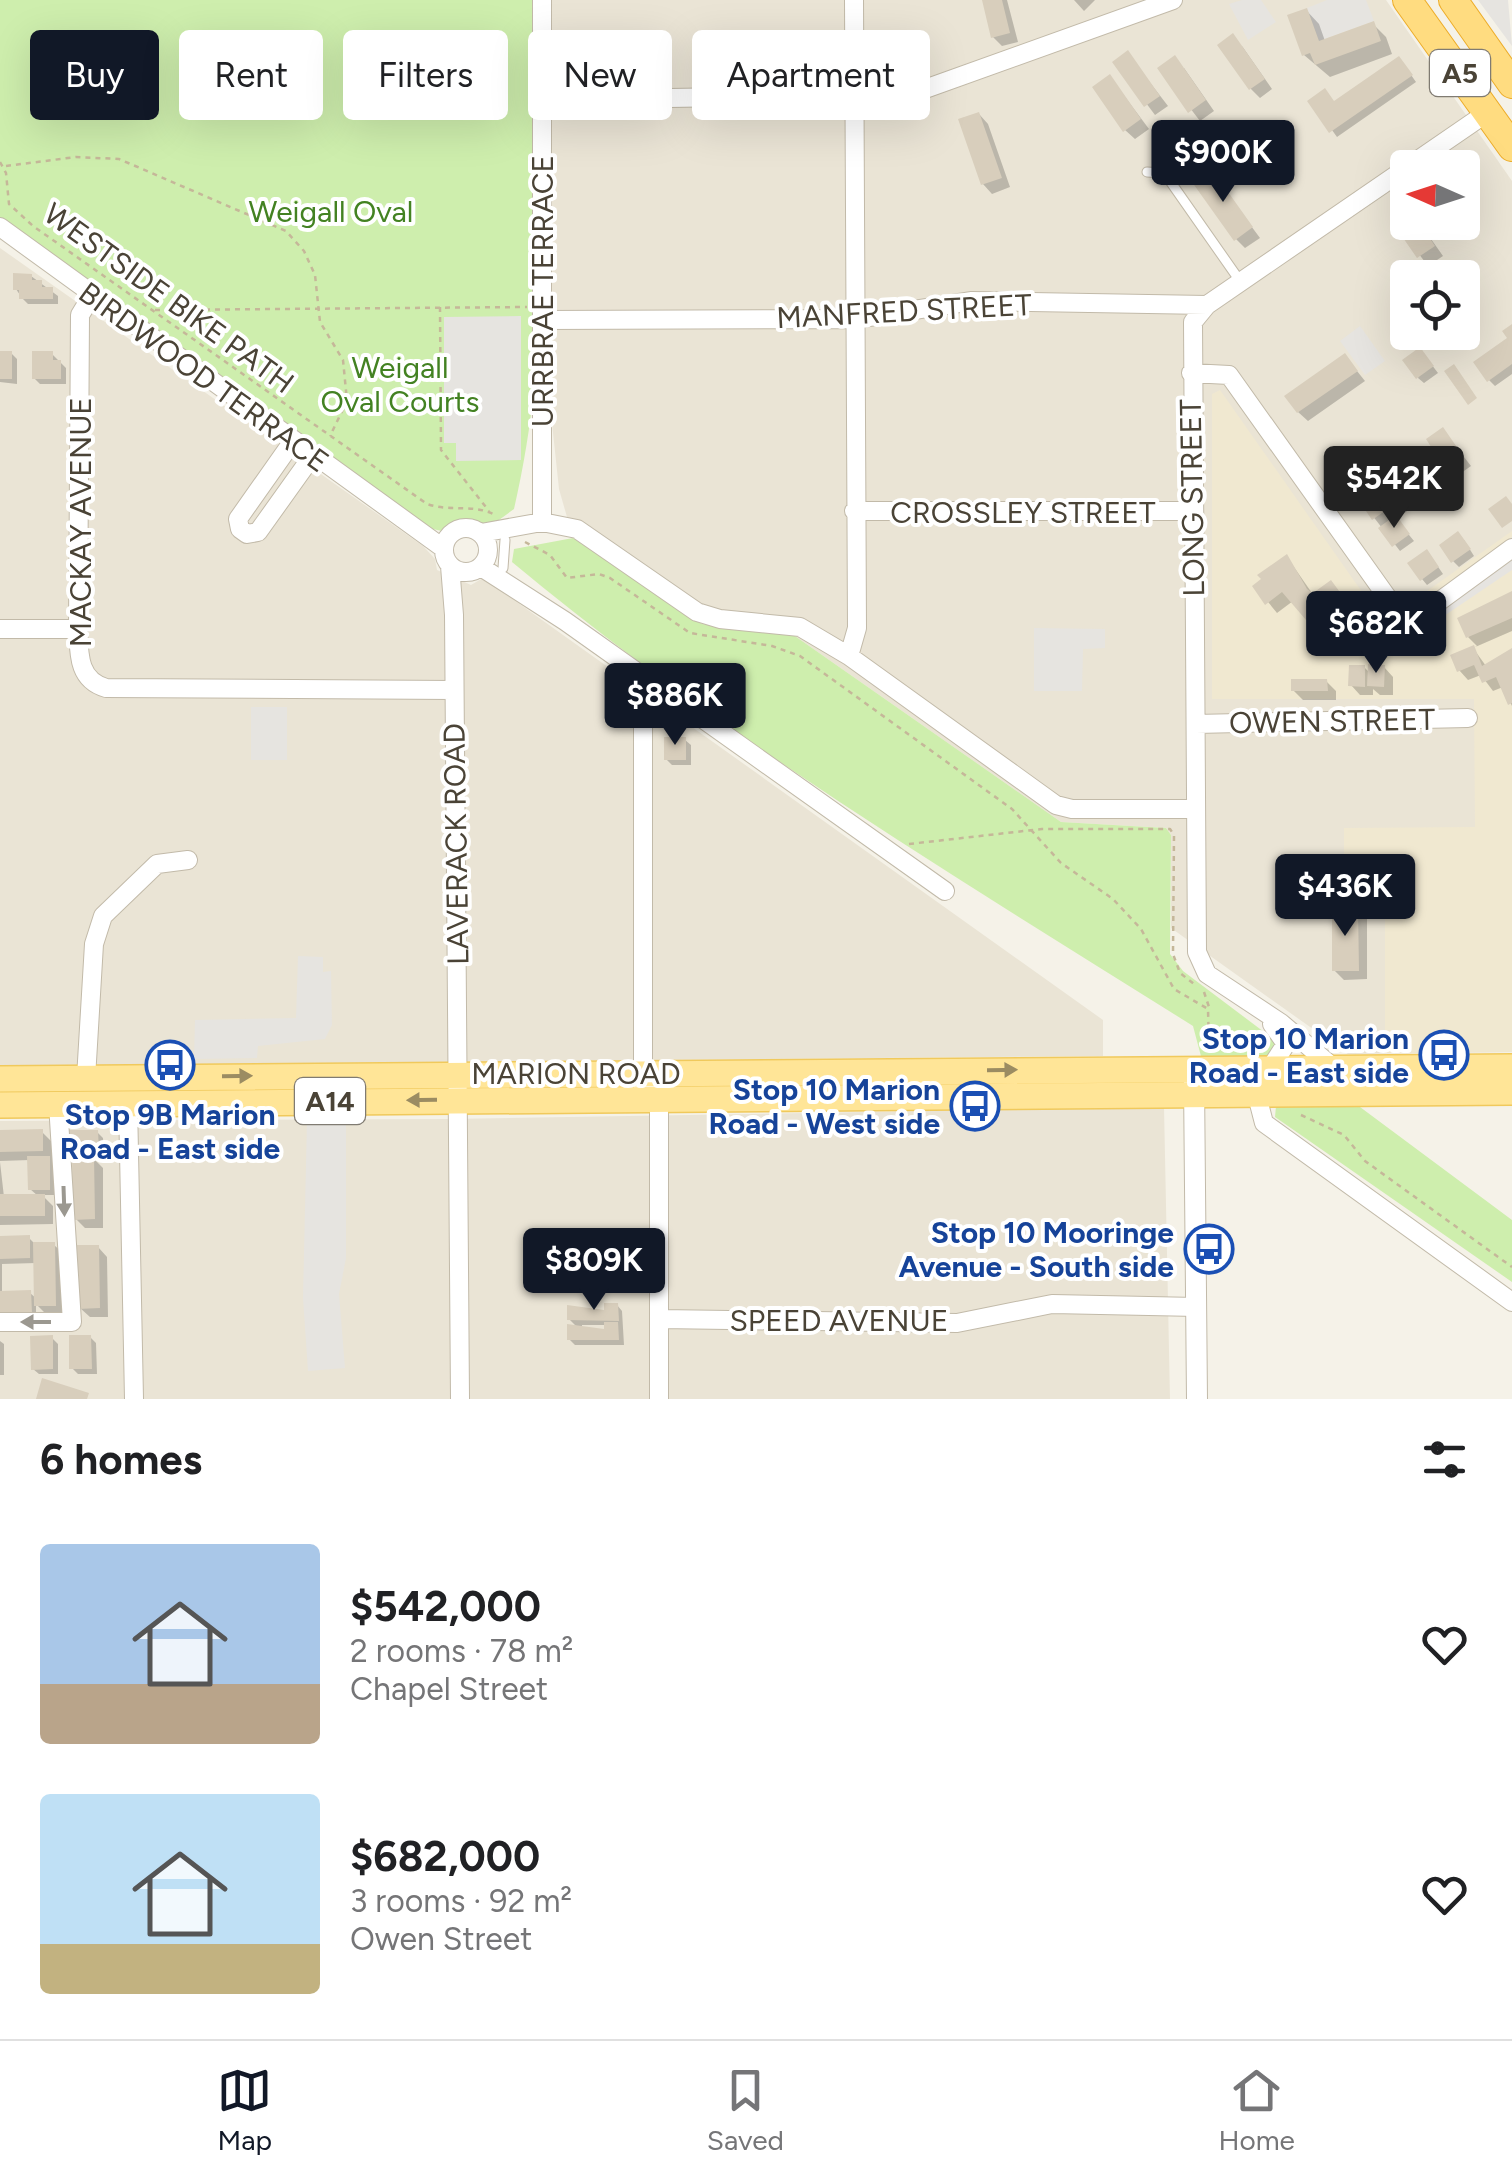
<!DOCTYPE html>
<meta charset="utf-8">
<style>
body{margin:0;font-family:Figtree,sans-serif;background:#f6f6f6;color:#202124;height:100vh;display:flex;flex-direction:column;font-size:38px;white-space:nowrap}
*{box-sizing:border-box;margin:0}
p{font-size:32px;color:#757577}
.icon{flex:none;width:55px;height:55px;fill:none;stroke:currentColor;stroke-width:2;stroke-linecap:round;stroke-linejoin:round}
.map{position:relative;height:1399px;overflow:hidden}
.details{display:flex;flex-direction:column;background:#fff;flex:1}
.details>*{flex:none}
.top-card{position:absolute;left:30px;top:30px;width:1000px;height:90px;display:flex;gap:20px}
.needle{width:65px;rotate:273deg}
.fabs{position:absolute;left:1390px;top:150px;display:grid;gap:20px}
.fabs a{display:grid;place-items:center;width:90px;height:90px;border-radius:10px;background:#fff;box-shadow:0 10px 40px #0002;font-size:50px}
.price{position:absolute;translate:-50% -85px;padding:0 22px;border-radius:10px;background:#111827;color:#fff;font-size:32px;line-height:65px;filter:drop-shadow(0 2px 5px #0008)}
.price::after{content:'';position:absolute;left:50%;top:60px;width:30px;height:22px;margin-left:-15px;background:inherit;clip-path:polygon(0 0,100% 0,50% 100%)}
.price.selected{background:#222;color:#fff}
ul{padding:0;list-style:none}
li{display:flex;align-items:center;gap:30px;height:250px;padding:0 40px}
li span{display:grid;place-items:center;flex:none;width:280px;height:200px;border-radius:10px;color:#555}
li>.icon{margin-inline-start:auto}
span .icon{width:120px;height:120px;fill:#fffc;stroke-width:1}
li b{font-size:42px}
h2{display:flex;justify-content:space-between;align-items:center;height:120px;padding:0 40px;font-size:42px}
.pill{padding:0 35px;border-radius:10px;background:#fff;box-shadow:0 10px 40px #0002;font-size:35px;line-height:90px}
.pill.selected{background:#111827;color:#fff}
.tab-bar{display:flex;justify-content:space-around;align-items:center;height:140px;border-top:2px solid #e0e0e0;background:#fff;font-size:28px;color:#757577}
.tab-bar a{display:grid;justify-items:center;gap:5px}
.tab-bar .selected{color:#111827}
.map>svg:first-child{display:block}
.residential{fill:#eae4d5;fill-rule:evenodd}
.education{fill:#f0e8d0}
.green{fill:#ceeead}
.parking{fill:#e6e4e0}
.shadow{fill:#0003;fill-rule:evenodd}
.building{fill:#d8cebc}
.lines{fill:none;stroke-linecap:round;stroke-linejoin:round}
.service-casing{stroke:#c2baa9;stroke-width:11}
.minor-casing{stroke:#c2baa9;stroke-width:20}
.tertiary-casing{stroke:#c2baa9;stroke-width:22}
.primary-casing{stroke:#f0c95c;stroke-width:28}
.trunk-casing{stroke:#edad2a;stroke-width:30}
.path{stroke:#c5b799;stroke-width:2.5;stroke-dasharray:5 5;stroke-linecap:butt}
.service{stroke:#fff;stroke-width:9}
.minor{stroke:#fff;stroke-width:18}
.tertiary{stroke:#fff;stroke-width:20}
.primary{stroke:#ffe597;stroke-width:25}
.trunk{stroke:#ffdc80;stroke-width:28}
.oneway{fill:#9b8c62}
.oneway2{fill:#9b9890}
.labels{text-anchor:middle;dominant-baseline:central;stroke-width:8;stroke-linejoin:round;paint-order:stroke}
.shield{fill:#fff;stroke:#807b72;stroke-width:2.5}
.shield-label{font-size:28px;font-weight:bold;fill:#4a4336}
.park-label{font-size:30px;fill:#438222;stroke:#fff}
.street-label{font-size:30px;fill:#4a4336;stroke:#fff}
.transit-label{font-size:30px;font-weight:bold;fill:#164399;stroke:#fff;text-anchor:end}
</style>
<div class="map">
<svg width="1512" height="1399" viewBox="0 0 1512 1399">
<rect width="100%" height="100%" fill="#f5f2e8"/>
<!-- residential -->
<path class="residential" d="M542,0H1386L1512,181V1052L1348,1054L1171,928V835L1166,828L1061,822L792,634L702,624L573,538L559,489L541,320ZM1408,168H1462V222H1408ZM1408,278H1462V332H1408Z
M0,248L423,546L435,559L437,570L471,585L483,578L1103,1020V1056L0,1066Z
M1164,1107L1170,1399H0V1121L450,1119Z"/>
<!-- education -->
<path class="education" d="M1220,390L1381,619L1393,643H1410L1422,636L1431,614L1420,596L1512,531V1052L1385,1053V897H1344V828L1475,827L1474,699H1212V394Z"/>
<!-- green -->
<path class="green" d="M0,0H541C541,169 553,343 514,509L481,533L468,528L451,533L410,524L0,228Z
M573,538L702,624L792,634L1061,822L1166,828L1171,835L1170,954L1183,971L1280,1044L1270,1060H1202L1193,1026C961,880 723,738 512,562L514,549Z
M1276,1106L1360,1107L1512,1220V1282L1275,1117Z"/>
<!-- parking -->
<path class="parking" d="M1242,0H1261L1276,22L1248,40L1229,4Z
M1327,0H1366L1374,21L1319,41L1307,8Z
M1479,0H1508L1512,46L1478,0Z
M521,316V460L456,461V443H444V317Z
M1360,326L1385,361L1365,375L1340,341Z
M1403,451L1415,467L1362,505L1351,489Z
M1512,537V570L1438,620L1423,601Z
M1034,628L1105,629V648L1083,649L1082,691H1034Z
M251,707H287V760H251Z
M298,956L323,957V972L331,971L332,1025L325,1039L258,1046L257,1058L194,1059L195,1020L296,1018Z
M307,1120H346V1258L339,1294L345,1368L308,1371L303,1298Z"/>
<!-- shadow -->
<path class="shadow" d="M984,0H1007L1018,42L1002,46L993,37Z
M1095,0L1084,11L1074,0Z
M1306,10L1319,24L1325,41L1373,24L1386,37L1392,54L1330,77L1304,55Z
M1242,46L1272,89L1260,98L1251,89Z
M1128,54L1168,106L1155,115L1116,63Z
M1404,65L1416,82L1337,137L1311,101L1335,104Z
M1184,68L1214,111L1200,121L1160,69Z
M1110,77L1149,129L1135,139L1125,130Z
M979,114L988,124L1010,187L992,194L983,184Z
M1211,172L1260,238L1245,248L1236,239Z
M1393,220L1419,222L1443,256L1428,266Z
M31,276L58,296V304H28L22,298L16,289Z
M1512,327V374L1495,386L1489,380Z
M0,353H11L17,359V384L0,382Z
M52,354L66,368V384H40L34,378Z
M1345,356L1365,381L1308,421L1298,412Z
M1425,356L1438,373L1424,383L1418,378Z
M1443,430L1471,466L1396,519L1414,541L1400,551L1365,506L1439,453Z
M1464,540L1474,556L1459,567L1453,561Z
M1287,557L1314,596L1331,583L1356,624L1335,639L1323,623L1317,628L1293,601L1277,613L1255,586Z
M1432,558L1443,574L1427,585L1422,579Z
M1512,596V631L1473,648L1477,646L1468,637Z
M1473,648L1486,666L1512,653V706L1503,687L1493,691L1481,675L1468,680L1459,670Z
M1364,667L1370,673L1384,667L1393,677V695H1380L1373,689V695H1360L1351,685Z
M1326,681L1336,691V700H1303L1293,690Z
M685,740L691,745V765H672L666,759Z
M1357,909L1367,919V979L1344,980L1334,970Z
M42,1132L51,1141L55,1164V1195H42L53,1206V1224L0,1225V1162L4,1197L38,1196L30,1189V1160L0,1161V1133Z
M97,1132L103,1138L104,1157H92L103,1168V1228H85L76,1219L75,1159L68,1152Z
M0,1238H29L36,1245H54L64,1254V1314H46L36,1304V1318L0,1315ZM36,1263L37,1299L30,1293H2V1264Z
M98,1247L107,1257L108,1317H90L80,1308Z
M617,1305L622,1311L624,1345H575L569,1339L578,1328L569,1319L607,1313ZM582,1325H607V1332L582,1329Z
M90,1337L96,1343L97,1374H78L72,1368Z
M52,1338L58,1344V1374H39L33,1369Z
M0,1341L4,1344V1375H0Z"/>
<!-- building -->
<path class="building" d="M982,0H1002L1010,33L991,38Z
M1307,8L1319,41L1374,21L1381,41L1315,65L1310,53L1302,56L1287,15Z
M1233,33L1265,79L1249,90L1217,45Z
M1128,50L1160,96L1144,107L1112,62Z
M1175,55L1206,100L1188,113L1157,68Z
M1399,56L1413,75L1329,133L1307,101L1325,88L1334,101Z
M1110,74L1141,119L1123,132L1092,87Z
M979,112L1002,178L981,185L958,119Z
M1211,168L1253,227L1234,241L1192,182Z
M1408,206V222H1419L1435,246L1417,258L1390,219Z
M13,273L32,274V280H42V287H53V299H19V290H13Z
M1512,324V364L1487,382L1473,362L1507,338L1502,331Z
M1420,347L1434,366L1416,379L1402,360Z
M0,351H12V379H0Z
M32,351H53V360H61V379H32Z
M1345,353L1358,371L1297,413L1284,396Z
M1454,364L1477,398L1468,405L1444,371Z
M1443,427L1463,456L1372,520L1362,505L1435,453L1426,439Z
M1506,496L1512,504V521L1502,528L1488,509Z
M1396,515L1410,534L1392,547L1378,528Z
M1458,531L1471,549L1451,563L1439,545Z
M1427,549L1439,567L1420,581L1407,563Z
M1287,554L1307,589L1313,593L1331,580L1342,595L1337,599L1348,614L1324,631L1316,613L1306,620L1282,592L1265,605L1252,586L1261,579L1257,575Z
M1512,591V618L1466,638L1457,618Z
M1474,645L1482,666L1512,648V703L1508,705L1496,677L1482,683L1474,665L1457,672L1450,655Z
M1368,664L1385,665L1384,687L1367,686Z
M1349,665H1365V687L1348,686Z
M1291,679H1327L1328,691H1291Z
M664,737H686V760H664Z
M1332,907H1358L1359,971H1332Z
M43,1129V1151L0,1152V1130Z
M65,1130H98L99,1152L65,1153Z
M27,1156H50V1190H28Z
M72,1156H94L95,1219L73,1220Z
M0,1194H45V1216H0Z
M30,1235V1258L0,1259V1236Z
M33,1242H55L56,1306H34Z
M77,1245H99L100,1308L78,1309Z
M31,1290L32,1313H0V1291Z
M604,1303H618L619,1321L567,1320V1305L604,1310Z
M604,1322H618L619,1340H567V1324L604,1329Z
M53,1335V1369L31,1370L30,1336Z
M69,1335H91L92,1369H69Z
M42,1378L89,1393L87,1399H36Z"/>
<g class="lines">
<!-- service casing -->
<g class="service-casing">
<path id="service" d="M1198,161L1170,181L1240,281
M1147,172L1162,173L1170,181
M503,568L505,540"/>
</g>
<!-- minor casing -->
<g class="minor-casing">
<path id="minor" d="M542,0V522
M542,100L911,94L1173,0
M0,227L443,548
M91,297L80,315L78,629C79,654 78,680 106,688L454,690
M541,320L856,319L972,301L1207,305
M1191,373L1229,375L1407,625L1512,548
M293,441L238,519L240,529L247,534L258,532L313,455
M854,511H1192
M444 550a22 22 0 1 1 44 0a22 22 0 1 1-44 0Z
M481,533L542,522L577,529L697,612L720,619L800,627L849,656L1056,805L1072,809H1196
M450,566L454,615L460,1399
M481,567L565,621L945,891
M0,629H78
M849,656L857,628L854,0
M643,677V1099
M1196,724L1468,718
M1271,1067L1286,1044L1272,1024
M1334,1068L1281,1023L1207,974L1197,952L1193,322L1207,305L1488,112
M86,1078L94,944L103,916L157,864L188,860
M1256,1092L1264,1123L1512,1302
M128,1103L134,1399
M660,1319L957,1323L1052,1304L1197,1307
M0,1322H72L58,1104
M659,1399V1090"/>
</g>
<!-- tertiary casing -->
<g class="tertiary-casing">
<path id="tertiary" d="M1194,1081L1197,1399"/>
</g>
<!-- primary casing -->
<g class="primary-casing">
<path id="primary" d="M0,1079L1512,1067
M0,1105L1512,1092"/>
</g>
<!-- trunk casing -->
<g class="trunk-casing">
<path id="trunk" d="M1407,0L1512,147
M1453,0L1512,84"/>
</g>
<!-- path -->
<path class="path" d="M0,162L6,173L9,204L33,226L427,504C450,512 473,504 493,514
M6,166L76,157L119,159L286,231L304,251L315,275L320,322L343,360L347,401L330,436
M440,307L441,450L489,511
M155,310L527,307
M525,542L550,555L567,578L599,574L610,578L690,633L772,646L800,656L1012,809L1061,863L1113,899L1141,929L1174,989L1208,1009L1209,1047
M909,844L1042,829H1170L1174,835L1173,954L1180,973L1194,984
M1204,992L1209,1007
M1301,1115L1344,1135L1365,1161L1512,1267"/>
<!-- service -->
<use href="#service" class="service"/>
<!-- minor -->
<use href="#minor" class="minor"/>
<!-- tertiary -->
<use href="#tertiary" class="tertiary"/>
<!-- primary -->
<use href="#primary" class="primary"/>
<!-- trunk -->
<use href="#trunk" class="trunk"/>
</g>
<!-- one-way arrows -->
<defs><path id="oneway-solid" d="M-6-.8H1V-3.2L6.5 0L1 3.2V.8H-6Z" transform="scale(2.5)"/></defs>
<g class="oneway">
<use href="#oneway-solid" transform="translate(1002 1070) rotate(-1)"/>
<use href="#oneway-solid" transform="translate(237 1076) rotate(-1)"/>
<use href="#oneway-solid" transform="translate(422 1100) rotate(179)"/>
</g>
<g class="oneway2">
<use href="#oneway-solid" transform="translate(64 1201) rotate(88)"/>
<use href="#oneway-solid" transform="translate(36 1322) rotate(-180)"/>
</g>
<!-- icons -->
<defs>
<g id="bus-ring" transform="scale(2.5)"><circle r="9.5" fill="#fff" stroke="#1a4fb4" stroke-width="1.5"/><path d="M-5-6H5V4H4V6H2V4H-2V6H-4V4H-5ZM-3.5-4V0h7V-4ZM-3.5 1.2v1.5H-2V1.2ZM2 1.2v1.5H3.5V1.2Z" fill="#1a4fb4"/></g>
</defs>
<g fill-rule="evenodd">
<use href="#bus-ring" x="1444" y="1055"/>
<use href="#bus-ring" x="170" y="1065"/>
<use href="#bus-ring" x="975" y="1106"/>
<use href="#bus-ring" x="1209" y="1249"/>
</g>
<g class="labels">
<!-- shield labels -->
<g class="shield">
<rect x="1430" y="50" width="60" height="46" rx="8"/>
<rect x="295" y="1078" width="70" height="46" rx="8"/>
</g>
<g class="shield-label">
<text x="1460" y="73">A5</text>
<text x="330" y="1101">A14</text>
</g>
<!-- park labels -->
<g class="park-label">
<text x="331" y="211">Weigall Oval</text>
<text x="400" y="367">Weigall<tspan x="400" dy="34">Oval Courts</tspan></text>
</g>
<!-- street labels -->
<g class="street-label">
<text transform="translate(542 291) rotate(-90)">URRBRAE TERRACE</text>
<text transform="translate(169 298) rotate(36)">WESTSIDE BIKE PATH</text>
<text transform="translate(904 311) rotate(-3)">MANFRED STREET</text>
<text transform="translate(204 377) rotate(36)">BIRDWOOD TERRACE</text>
<text transform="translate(1192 498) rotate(-91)">LONG STREET</text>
<text x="1023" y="512">CROSSLEY STREET</text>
<text transform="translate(80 522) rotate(-90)">MACKAY AVENUE</text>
<text transform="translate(1332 721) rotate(-1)">OWEN STREET</text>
<text transform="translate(456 844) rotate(-91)">LAVERACK ROAD</text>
<text x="576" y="1073">MARION ROAD</text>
<text x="839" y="1320">SPEED AVENUE</text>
</g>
<!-- transit labels -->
<g class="transit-label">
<text x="1409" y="1038">Stop 10 Marion<tspan x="1409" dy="34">Road - East side</tspan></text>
<text x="940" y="1089">Stop 10 Marion<tspan x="940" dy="34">Road - West side</tspan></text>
<text x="170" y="1114" text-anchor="middle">Stop 9B Marion<tspan x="170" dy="34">Road - East side</tspan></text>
<text x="1174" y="1232">Stop 10 Mooringe<tspan x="1174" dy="34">Avenue - South side</tspan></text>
</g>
</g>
</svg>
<div class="fabs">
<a><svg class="needle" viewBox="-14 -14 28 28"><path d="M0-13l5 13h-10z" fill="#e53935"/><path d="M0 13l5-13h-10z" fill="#757577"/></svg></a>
<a><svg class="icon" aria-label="locate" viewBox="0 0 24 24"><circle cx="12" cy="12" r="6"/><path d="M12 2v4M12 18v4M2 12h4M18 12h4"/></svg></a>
</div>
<b class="price" style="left:1223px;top:205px">$900K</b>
<b class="price selected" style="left:1394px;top:531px">$542K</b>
<b class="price" style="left:1376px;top:676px">$682K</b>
<b class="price" style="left:675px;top:748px">$886K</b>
<b class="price" style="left:1345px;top:939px">$436K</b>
<b class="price" style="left:594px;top:1313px">$809K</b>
<div class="top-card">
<a class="pill selected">Buy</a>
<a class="pill">Rent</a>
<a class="pill">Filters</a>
<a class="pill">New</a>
<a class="pill">Apartment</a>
</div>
</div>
<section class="details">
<h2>6 homes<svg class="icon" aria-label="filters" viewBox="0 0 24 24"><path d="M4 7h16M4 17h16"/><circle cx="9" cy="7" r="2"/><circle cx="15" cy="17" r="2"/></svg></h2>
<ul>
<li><span style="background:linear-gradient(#a9c7e8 70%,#b9a48a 0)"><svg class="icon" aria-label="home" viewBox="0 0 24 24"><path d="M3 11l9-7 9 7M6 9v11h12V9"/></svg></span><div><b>$542,000</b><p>2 rooms · 78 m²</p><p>Chapel Street</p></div><svg class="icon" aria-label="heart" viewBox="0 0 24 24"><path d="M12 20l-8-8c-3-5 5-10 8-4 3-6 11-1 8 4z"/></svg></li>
<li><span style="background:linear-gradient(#bfe0f5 75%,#c2b280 0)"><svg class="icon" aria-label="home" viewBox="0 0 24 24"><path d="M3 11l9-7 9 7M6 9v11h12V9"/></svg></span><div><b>$682,000</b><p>3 rooms · 92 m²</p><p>Owen Street</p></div><svg class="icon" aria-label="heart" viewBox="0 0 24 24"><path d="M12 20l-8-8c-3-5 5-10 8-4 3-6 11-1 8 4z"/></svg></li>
</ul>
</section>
<nav class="tab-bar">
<a class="selected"><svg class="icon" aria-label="map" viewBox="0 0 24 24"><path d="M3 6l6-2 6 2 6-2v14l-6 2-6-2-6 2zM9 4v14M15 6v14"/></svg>Map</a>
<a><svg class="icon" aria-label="saved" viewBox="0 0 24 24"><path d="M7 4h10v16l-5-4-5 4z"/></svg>Saved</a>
<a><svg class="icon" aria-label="home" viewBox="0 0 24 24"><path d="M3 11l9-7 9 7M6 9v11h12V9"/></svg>Home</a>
</nav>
